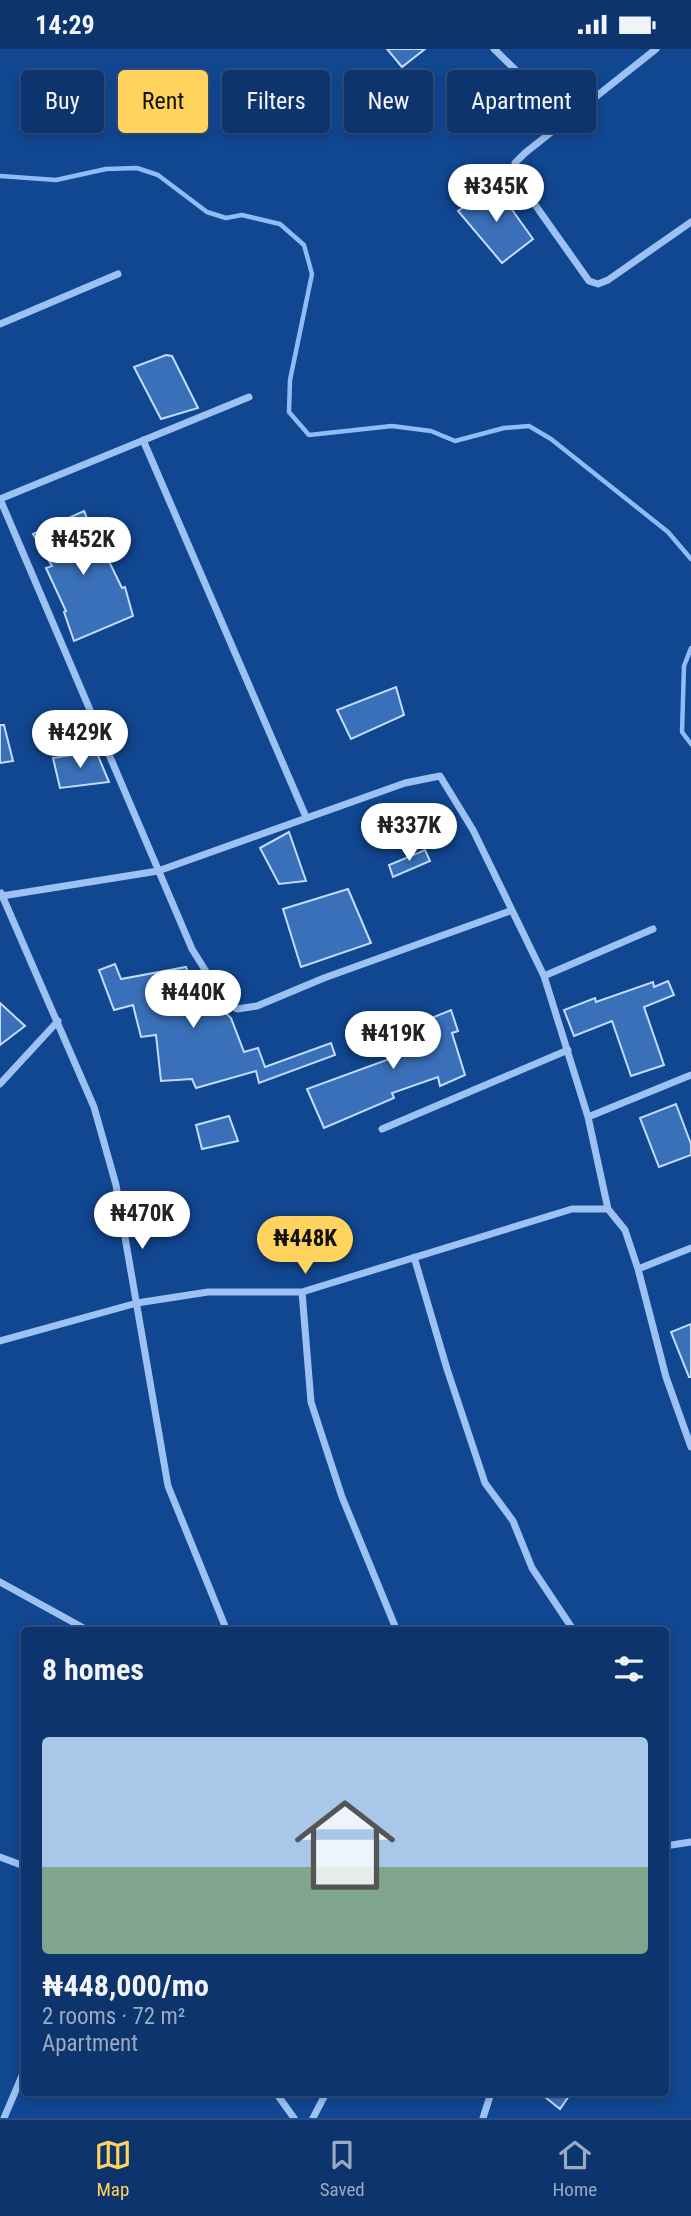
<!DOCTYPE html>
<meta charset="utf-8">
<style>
body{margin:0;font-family:"Roboto Condensed",sans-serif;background:#163c72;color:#f1f3f6;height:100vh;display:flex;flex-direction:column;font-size:26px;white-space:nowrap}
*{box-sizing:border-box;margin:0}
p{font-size:23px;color:#9aaac2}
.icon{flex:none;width:38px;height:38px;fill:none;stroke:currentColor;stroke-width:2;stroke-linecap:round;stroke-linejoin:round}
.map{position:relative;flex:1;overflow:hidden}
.details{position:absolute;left:21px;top:1578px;width:648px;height:469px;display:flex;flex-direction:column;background:#0d346c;border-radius:7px;box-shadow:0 4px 10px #0003,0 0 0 2px #2d4f7f}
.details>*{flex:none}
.hud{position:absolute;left:21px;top:21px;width:649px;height:63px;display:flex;gap:14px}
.price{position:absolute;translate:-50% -60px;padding:0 16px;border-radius:24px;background:#fff;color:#222;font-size:23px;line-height:46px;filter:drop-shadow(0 2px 4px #0008)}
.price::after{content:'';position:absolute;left:50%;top:42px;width:21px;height:16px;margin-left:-10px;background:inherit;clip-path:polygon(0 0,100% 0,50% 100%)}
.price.selected{background:#ffd35d;color:#111}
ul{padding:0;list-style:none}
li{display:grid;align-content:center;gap:14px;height:371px;padding:0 21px}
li+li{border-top:2px solid #2d4f7f}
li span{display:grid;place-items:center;height:217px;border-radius:7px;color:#555}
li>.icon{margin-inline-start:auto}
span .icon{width:126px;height:126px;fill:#fffc;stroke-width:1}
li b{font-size:30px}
h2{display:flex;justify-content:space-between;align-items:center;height:84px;padding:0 21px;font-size:30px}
.pill{padding:0 24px;border-radius:7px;background:#0d346c;box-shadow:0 4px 10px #0003,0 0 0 2px #2d4f7f;font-size:24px;line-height:63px}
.pill.selected{background:#ffd35d;color:#111}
.status{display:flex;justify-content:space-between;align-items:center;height:49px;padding:0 35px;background:#0d346c;direction:ltr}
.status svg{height:19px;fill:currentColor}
.tab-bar{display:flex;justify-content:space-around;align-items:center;height:98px;border-top:2px solid #2d4f7f;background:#0d346c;font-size:19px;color:#9aaac2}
.tab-bar a{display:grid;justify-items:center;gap:4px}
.tab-bar .selected{color:#ffd35d}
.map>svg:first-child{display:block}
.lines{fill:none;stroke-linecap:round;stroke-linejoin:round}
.stream{stroke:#8ebcf6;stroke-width:4.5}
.building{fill:#3a70b9;stroke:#c3dcfd;stroke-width:2}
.street{stroke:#9cc1f2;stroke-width:7}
</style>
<div class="status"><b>14:29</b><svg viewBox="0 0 49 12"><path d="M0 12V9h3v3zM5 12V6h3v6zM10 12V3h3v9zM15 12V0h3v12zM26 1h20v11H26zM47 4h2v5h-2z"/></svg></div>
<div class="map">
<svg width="691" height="2069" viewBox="0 0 691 2069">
<rect width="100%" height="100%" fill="#114690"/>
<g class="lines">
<!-- stream -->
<path class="stream" d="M0,127L56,131L106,120L137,119L158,126L207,163L226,169L242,166L280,175L304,196L312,225L290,331L289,363L309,386L392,377L431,382L455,392L504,379L529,377L551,390L668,483L691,510
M691,599L684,617L682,683L691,695"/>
</g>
<!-- building -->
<path class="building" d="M387,0H425L402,18Z
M495,137L533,190L502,214L458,162Z
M166,306L172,307L198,359L161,370L134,318Z
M84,462L99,499L102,498L122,539L125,538L133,567L74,592L64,563L66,562L46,519L52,517L33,485Z
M396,638L404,666L351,690L337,661Z
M0,676H4L13,712L0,714Z
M96,702L109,733L60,739L53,709Z
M289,783L306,832L279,835L260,799Z
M425,801L430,812L393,828L389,816Z
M348,840L371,894L301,918L283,860Z
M115,915L121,930L186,918L191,932L231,969L244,1003L258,999L265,1018L331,994L335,1006L259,1034L256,1022L196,1039L192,1030L161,1032L156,986L141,988L133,956L114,961L99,921Z
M668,932L674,946L644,958L664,1016L631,1027L612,972L574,987L564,961L595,949L596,953L653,933L654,938Z
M0,954L25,977L0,996Z
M451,961L458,982L452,984L465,1026L440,1037L438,1028L392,1044L394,1049L324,1079L307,1040L395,1008L388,987Z
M676,1055L691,1095V1106L659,1118L640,1069Z
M229,1067L238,1092L202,1100L196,1076Z
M691,1275V1328H689L671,1283Z
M540,2044H571L560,2060Z"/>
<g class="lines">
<!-- street -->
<path class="street" d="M494,0L567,71
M656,0L525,104L515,114L514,126L589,232L598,235L608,231L691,173
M0,275L118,225
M249,348L0,450L192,900L225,953L237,960L257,957L324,929L510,862
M143,391L306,768
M1,844L94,1058L116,1136L168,1437L227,1582
M2,847L158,822L405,734L440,727L473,781L544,927L588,1068L608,1160L625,1181L638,1220L666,1328L691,1398
M544,927L653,880
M0,1035L58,972
M588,1068L691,1026
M382,1080L568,1001
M414,1208L447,1320L485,1434L513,1472L532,1519L574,1582
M638,1220L691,1199
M302,1243L311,1353L342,1448L397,1582
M0,1292L137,1254L208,1243H302L572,1160H608
M0,1533L89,1582
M665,1797L691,1793
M0,1808L24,1817
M276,2044L294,2069
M4,2069L24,2022
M313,2069L326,2044
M483,2069L491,2044"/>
</g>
</svg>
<b class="price" style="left:496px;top:175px">₦345K</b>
<b class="price" style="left:83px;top:528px">₦452K</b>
<b class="price" style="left:80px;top:721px">₦429K</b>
<b class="price" style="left:409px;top:814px">₦337K</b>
<b class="price" style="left:193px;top:981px">₦440K</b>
<b class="price" style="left:393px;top:1022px">₦419K</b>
<b class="price" style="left:142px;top:1202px">₦470K</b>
<b class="price selected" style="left:305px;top:1227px">₦448K</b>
<div class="hud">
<a class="pill">Buy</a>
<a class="pill selected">Rent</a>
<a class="pill">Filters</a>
<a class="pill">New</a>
<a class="pill">Apartment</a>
</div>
<section class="details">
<h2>8 homes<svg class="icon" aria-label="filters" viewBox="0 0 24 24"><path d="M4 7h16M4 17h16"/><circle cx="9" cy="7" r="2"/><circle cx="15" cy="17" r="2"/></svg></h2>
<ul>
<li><span style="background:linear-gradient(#a9c7e8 60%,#7fa58c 0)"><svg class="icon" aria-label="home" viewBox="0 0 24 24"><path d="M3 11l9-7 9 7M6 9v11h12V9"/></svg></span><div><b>₦448,000/mo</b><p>2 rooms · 72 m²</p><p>Apartment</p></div></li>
</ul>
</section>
</div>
<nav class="tab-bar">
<a class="selected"><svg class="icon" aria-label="map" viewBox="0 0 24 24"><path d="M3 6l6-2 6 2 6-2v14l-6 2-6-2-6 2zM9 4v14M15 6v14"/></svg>Map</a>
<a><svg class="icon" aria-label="saved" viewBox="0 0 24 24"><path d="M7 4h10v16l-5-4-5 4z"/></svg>Saved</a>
<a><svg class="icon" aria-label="home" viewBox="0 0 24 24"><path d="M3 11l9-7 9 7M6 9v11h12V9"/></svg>Home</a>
</nav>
